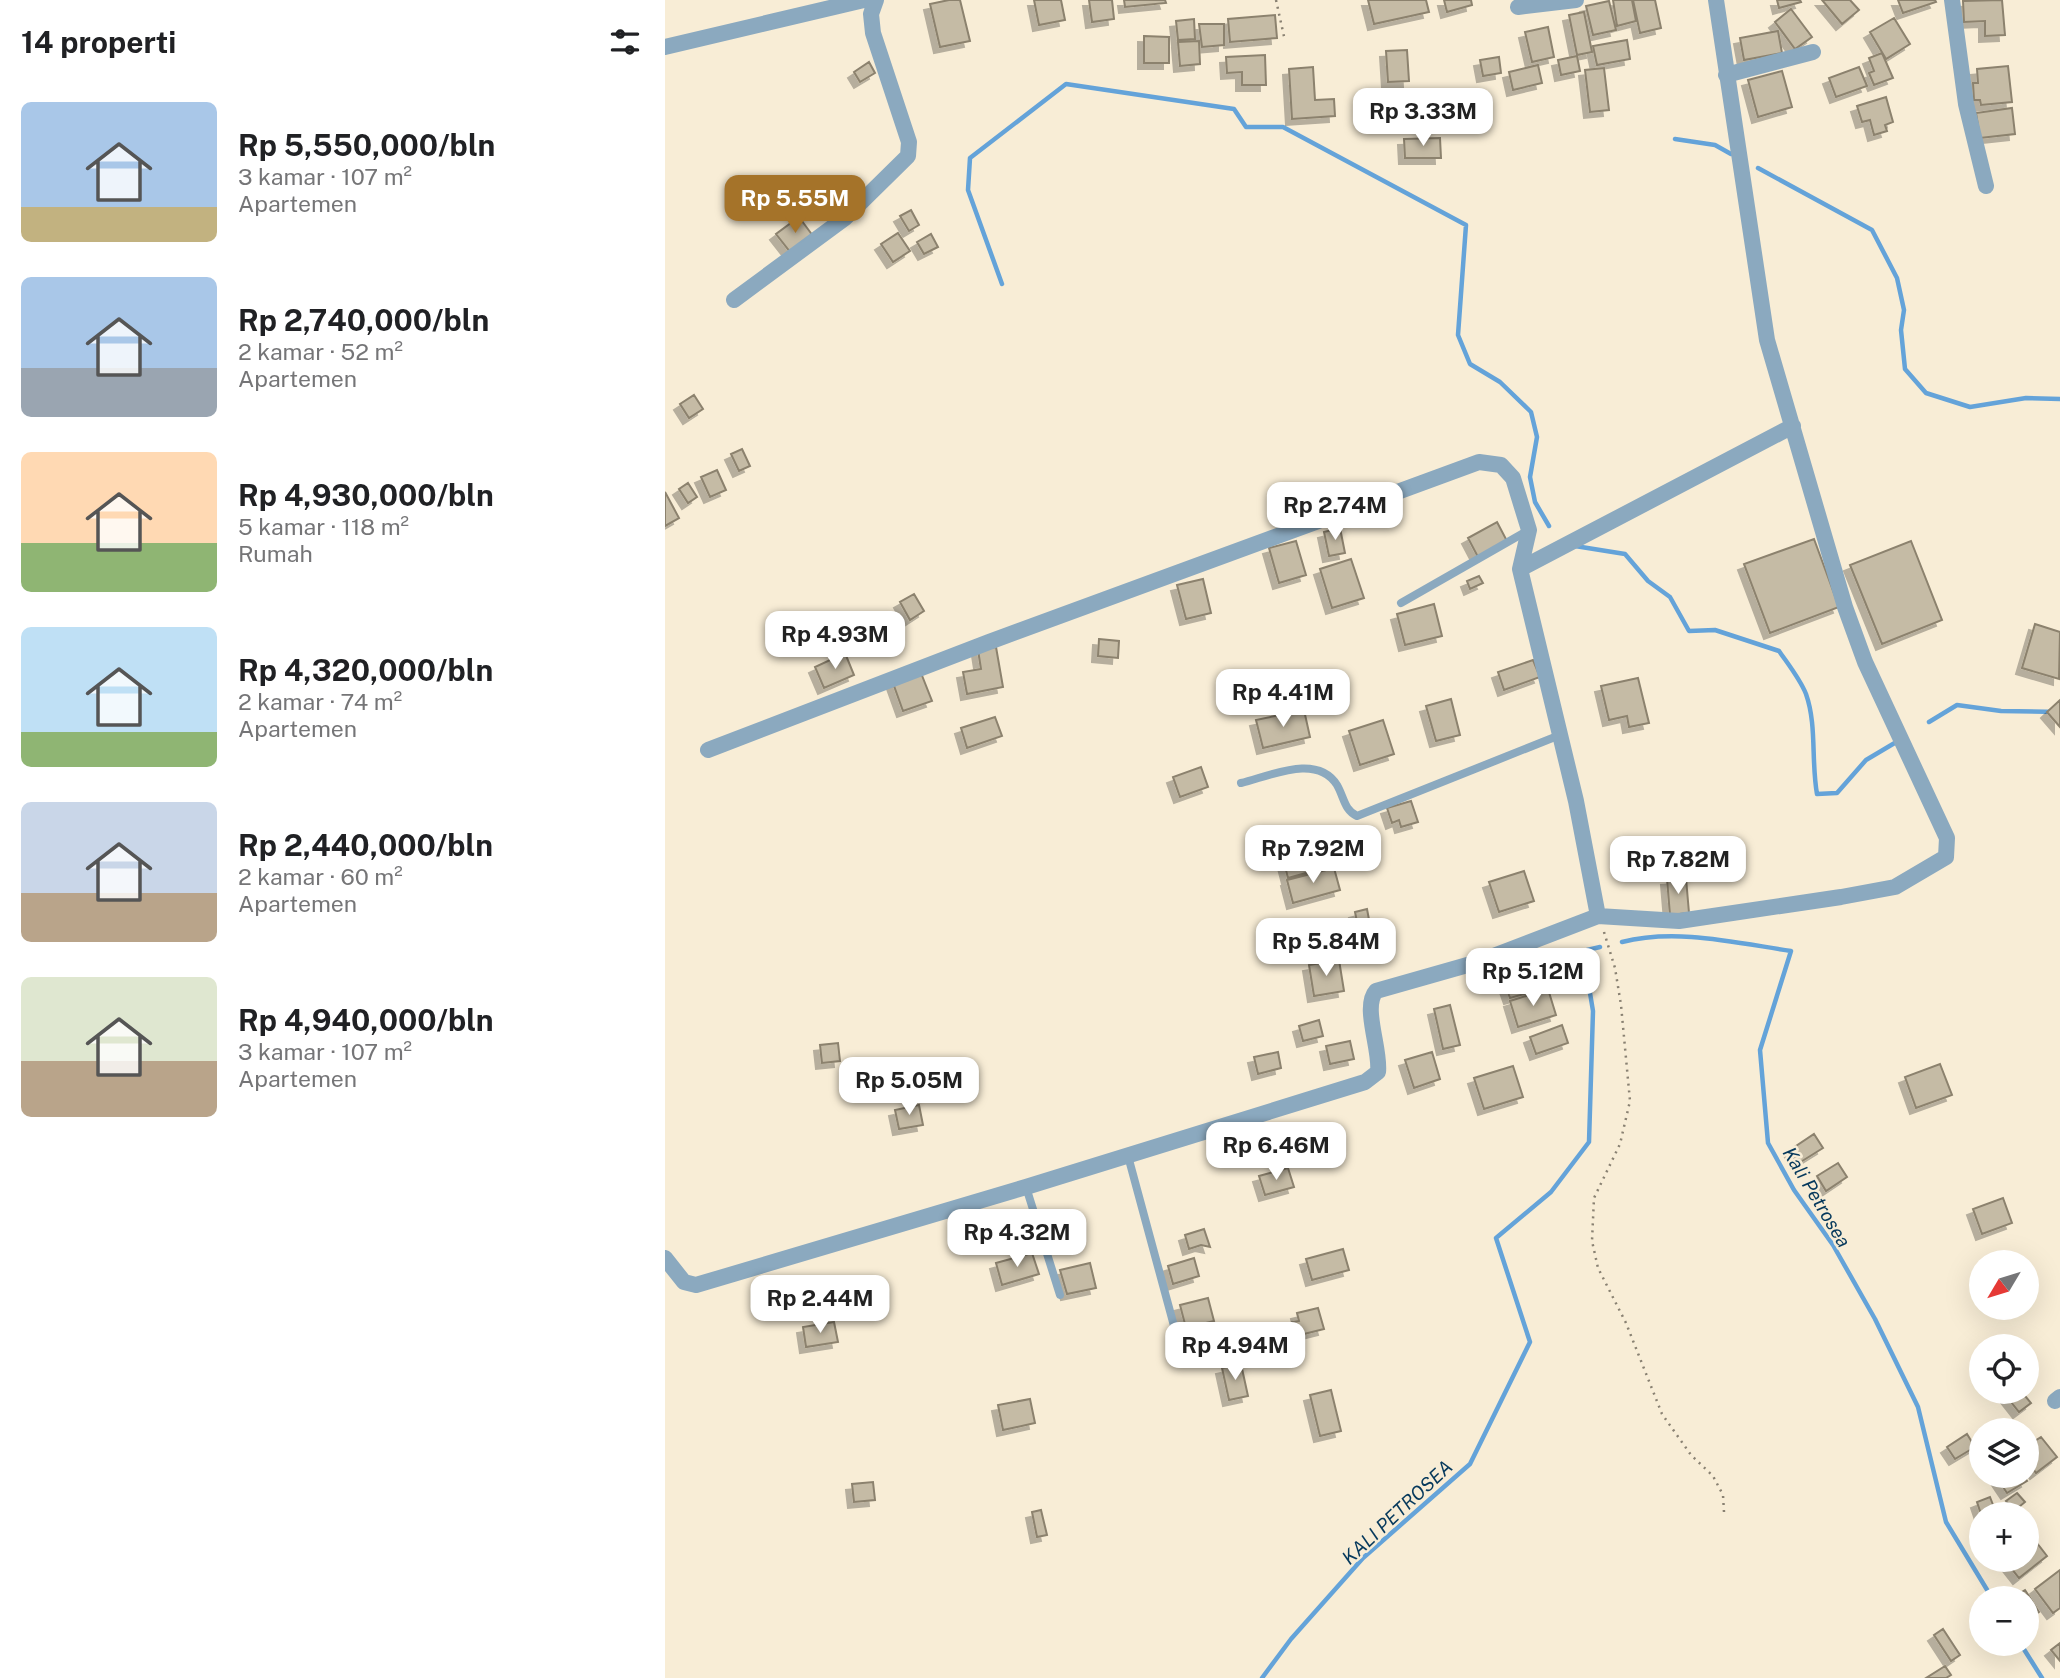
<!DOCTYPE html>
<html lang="id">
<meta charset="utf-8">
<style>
body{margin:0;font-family:"Public Sans",sans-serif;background:#f6f6f6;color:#202124;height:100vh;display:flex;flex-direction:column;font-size:26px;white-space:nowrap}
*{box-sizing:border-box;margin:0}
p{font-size:23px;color:#757577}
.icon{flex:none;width:38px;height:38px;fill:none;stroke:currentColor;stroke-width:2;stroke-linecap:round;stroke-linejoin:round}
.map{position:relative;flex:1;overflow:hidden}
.drawer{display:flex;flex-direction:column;background:#fff;width:665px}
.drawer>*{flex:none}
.needle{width:46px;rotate:232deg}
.fabs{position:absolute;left:1304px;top:1250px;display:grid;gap:14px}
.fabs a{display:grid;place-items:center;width:70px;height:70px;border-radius:50%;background:#fff;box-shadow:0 7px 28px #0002;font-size:35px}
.price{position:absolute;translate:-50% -60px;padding:0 16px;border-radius:14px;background:#fff;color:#222;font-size:23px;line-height:46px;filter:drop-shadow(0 2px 4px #0008)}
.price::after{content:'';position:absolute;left:50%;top:42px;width:21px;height:16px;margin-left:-10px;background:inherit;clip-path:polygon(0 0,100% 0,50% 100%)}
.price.selected{background:#a57329;color:#fff}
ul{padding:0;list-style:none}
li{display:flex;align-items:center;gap:21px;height:175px;padding:0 21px}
li span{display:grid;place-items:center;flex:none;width:196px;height:140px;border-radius:10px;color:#555}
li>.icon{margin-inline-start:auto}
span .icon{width:84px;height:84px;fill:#fffc;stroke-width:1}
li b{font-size:30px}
h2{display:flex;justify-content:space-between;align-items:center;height:84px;padding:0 21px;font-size:30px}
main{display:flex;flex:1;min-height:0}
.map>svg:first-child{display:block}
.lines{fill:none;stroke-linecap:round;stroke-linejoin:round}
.stream{stroke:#64a3d9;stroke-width:4.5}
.building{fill:#c5bba5;stroke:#8c826e;stroke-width:2;filter:url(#shadow)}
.path{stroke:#898172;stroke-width:2.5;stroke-dasharray:2 5;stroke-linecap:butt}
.lane{stroke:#8ba9bf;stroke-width:8}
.street{stroke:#8ba9bf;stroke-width:16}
.labels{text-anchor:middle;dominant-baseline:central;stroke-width:5;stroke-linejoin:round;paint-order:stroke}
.water-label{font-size:19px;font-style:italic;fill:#06395c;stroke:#f8edd6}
</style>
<main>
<section class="drawer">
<h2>14 properti<svg class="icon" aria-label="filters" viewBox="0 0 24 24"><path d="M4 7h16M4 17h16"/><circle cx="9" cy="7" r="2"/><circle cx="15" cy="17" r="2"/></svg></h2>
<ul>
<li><span style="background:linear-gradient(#a9c7e8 75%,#c2b280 0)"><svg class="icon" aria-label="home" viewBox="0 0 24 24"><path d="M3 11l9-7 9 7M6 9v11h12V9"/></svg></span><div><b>Rp 5,550,000/bln</b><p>3 kamar · 107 m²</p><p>Apartemen</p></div></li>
<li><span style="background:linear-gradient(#a9c7e8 65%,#9aa5b1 0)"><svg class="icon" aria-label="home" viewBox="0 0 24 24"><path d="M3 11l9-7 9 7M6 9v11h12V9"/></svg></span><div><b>Rp 2,740,000/bln</b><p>2 kamar · 52 m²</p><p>Apartemen</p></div></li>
<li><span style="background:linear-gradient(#ffd9b3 65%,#8fb573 0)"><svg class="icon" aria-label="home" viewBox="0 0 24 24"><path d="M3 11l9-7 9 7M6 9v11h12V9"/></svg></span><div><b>Rp 4,930,000/bln</b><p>5 kamar · 118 m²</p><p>Rumah</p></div></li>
<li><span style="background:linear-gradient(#bfe0f5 75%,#8fb573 0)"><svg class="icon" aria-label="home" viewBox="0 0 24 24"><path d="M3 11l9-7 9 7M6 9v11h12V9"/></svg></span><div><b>Rp 4,320,000/bln</b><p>2 kamar · 74 m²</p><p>Apartemen</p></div></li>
<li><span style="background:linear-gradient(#c9d6e8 65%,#b9a48a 0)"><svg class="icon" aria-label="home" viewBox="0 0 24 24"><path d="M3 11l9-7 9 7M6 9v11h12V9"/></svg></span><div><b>Rp 2,440,000/bln</b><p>2 kamar · 60 m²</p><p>Apartemen</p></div></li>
<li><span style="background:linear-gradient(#dfe7d0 60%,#b9a48a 0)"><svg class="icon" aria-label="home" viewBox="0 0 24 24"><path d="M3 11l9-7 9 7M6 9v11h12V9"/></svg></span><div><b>Rp 4,940,000/bln</b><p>3 kamar · 107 m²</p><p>Apartemen</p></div></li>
</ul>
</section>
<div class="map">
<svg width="1395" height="1678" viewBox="0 0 1395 1678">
<defs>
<filter id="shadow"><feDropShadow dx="-6" dy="6" stdDeviation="0" flood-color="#0004"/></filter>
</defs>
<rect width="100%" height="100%" fill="#f8edd6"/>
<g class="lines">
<!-- stream -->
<path class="stream" d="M1010,139L1050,145L1066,154
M1093,168L1207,230L1232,278L1239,310L1236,330L1240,369L1261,393L1305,407L1361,398L1395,399
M337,284L303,190L305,158L401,84L569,109L581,127H618L801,225L793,335L805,364L835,382L866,412L872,437L865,477L870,502L884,526
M910,546L960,554L983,581L1005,597L1024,631L1050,630L1114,651C1123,664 1135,679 1141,694C1152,725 1146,761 1152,794L1172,793L1201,760L1233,741
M1264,722L1292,705L1336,711L1395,712
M957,942C1011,928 1072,943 1126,951L1095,1050L1103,1143L1129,1190L1168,1245L1210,1319L1253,1407L1281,1522L1327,1598
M1355,1643L1377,1678
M597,1678L626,1639L698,1558L805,1464L865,1342L831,1238L886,1192L924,1142L928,1011L918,951L935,947"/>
</g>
<!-- building -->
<path class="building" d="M284,0H295L305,41L275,47L265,4Z
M369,0H396L400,20L374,25Z
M424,0H447L449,19L427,22Z
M459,0H500L501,3L460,7Z
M703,0H761L764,12L709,24Z
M779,0H806L807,5L782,12Z
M948,0H967L971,21L952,26Z
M968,0H990L996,28L975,33Z
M1112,0H1135L1136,2L1114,8Z
M1157,0H1185L1194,10L1177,24Z
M1233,0H1270L1271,2L1238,13Z
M1337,0L1340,35L1320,36V21L1299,22L1298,1Z
M944,1L951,30L928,35L921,6Z
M1126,9L1147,37L1130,49L1110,22Z
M919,12L927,52L912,55L904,15Z
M610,15L612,38L565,42L563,19Z
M1229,18L1245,44L1221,59L1205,32Z
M529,19L530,39L513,40L511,21Z
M534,24H559V45L537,47Z
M883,27L889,57L867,62L860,32Z
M1113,31L1117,53L1079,60L1075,38Z
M479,36L504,37V63H479Z
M962,40L965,59L932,65L928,46Z
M534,41L535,64L515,66L513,42Z
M742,50L744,81L723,82L721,51Z
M1217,53L1228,78L1209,85L1204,73L1209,71L1204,58Z
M600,55L601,85H577V72L562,73L561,57Z
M912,56L915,71L896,75L893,60Z
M834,57L836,73L818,76L815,60Z
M204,62L210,73L195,82L189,72Z
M873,65L877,83L848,90L844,72Z
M1343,66L1347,102L1316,105L1315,100H1309L1308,83H1313L1312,69Z
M648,67L650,100L669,99L670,116L627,119L624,69Z
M1194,67L1202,86L1171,97L1164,78Z
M939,68L944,110L925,112L920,70Z
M1117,71L1127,107L1093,117L1083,80Z
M1221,97L1228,122L1220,125L1222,131L1209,135L1205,120L1197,122L1192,106Z
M1347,108L1350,134L1315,138L1311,113Z
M775,138L776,158H740L739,139Z
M246,210L254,225L244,231L235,216Z
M134,217L148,236L126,253L111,234Z
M233,233L245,251L228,262L216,244Z
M266,234L273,247L259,254L252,242Z
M29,395L38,409L24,418L15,404Z
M77,449L85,466L74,471L66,454Z
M52,470L61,490L45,497L36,477Z
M23,483L32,497L23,503L14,489Z
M0,492L14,518L0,526Z
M832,522L842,541L813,557L803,538Z
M675,528L680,553L664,556L659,532Z
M1149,539L1174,607L1105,633L1079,564Z
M631,541L641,575L614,583L604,548Z
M1246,541L1277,620L1217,644L1185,565Z
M686,559L699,598L667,608L655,569Z
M814,576L818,583L805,589L802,581Z
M538,579L546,613L521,619L512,585Z
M249,594L259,611L245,620L235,602Z
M769,604L777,636L740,645L732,614Z
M1370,624L1395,632L1394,679L1357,668Z
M434,639L454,641L453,658L433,656Z
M331,647L338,687L302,694L298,672L316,669L313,650Z
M180,653L189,675L159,688L150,667Z
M868,660L875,677L839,690L833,672Z
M256,673L267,701L238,711L228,683Z
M973,678L984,723L964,727L962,716L944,720L936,686Z
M786,699L795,735L771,741L761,706Z
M1395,700V727L1382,712Z
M639,710L645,737L598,748L591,720Z
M330,717L337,736L302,748L296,728Z
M718,720L729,754L695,765L684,731Z
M536,767L543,787L515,797L508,777Z
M746,801L753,822L736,827L734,820L727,823L722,808Z
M663,842L670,865L623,878L617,855Z
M669,868L675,890L628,903L622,880Z
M859,871L869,901L834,912L824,882Z
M1021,878L1024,913L1005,915L1002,879Z
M702,909L705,925L693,927L690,912Z
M674,960L679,991L649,996L644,965Z
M865,976L870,991L845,998L840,984Z
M883,989L891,1015L853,1027L845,1001Z
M785,1005L795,1045L778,1049L769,1009Z
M654,1020L658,1036L638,1041L634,1026Z
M897,1025L903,1043L871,1054L865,1037Z
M685,1041L689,1059L665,1064L661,1046Z
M173,1043L175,1061L157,1063L155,1045Z
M613,1052L616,1068L593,1074L589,1057Z
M767,1052L775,1079L749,1088L740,1060Z
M1275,1064L1287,1095L1251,1108L1240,1077Z
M848,1066L858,1097L819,1109L809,1078Z
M254,1105L258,1125L234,1129L230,1110Z
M1149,1134L1158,1148L1134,1163L1125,1150Z
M1173,1163L1182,1177L1161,1191L1152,1176Z
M623,1168L629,1187L600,1195L594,1176Z
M1338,1198L1347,1223L1317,1234L1308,1209Z
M539,1229L545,1247L536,1245L524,1249L520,1235Z
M678,1249L684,1270L647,1280L641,1259Z
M367,1253L374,1274L337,1285L331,1263Z
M529,1258L534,1276L508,1284L503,1266Z
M425,1263L431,1288L402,1294L395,1270Z
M543,1298L549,1321L521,1328L515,1305Z
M653,1308L659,1329L631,1336L627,1322L634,1321L632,1313Z
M169,1322L173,1342L141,1347L138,1327Z
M576,1364L583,1396L564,1400L557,1368Z
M666,1390L676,1431L655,1436L645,1395Z
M1349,1391H1356L1366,1403L1354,1412L1342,1397Z
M365,1399L370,1423L338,1430L333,1405Z
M1302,1434L1310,1447L1290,1459L1282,1447Z
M1376,1437L1392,1457L1371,1473L1362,1460V1446Z
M1330,1475H1358L1362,1481L1342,1493Z
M208,1482L210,1500L189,1502L187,1484Z
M1352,1493L1360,1502L1349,1511L1341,1501Z
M1325,1497L1330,1510L1316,1514L1312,1502Z
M376,1510L382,1535L372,1537L367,1512Z
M1365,1534L1382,1556L1354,1578L1339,1559H1362V1537Z
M1395,1570V1608L1388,1613L1370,1589Z
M1360,1590L1374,1612L1362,1620V1598H1347Z
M1278,1629L1295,1655L1286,1661L1269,1635Z
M1395,1643V1661L1386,1650Z
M1280,1666L1286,1675L1281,1678H1261Z"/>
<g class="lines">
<!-- path -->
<path class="path" d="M611,0L620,41
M939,932L950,968L956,1005L965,1101L955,1144L929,1198L927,1241L933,1268L961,1323L997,1414L1026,1455L1048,1476L1058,1495L1059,1512"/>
<!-- lane -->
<path class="lane" d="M736,603L862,531
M576,783C605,776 652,753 672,785C679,797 679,810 692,816L895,735
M463,1156L512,1337
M361,1187L395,1295"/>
<!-- street -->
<path class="street" d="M1287,0L1301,104L1321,186
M853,7L911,0
M0,47L199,0
M1061,75L1148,52
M69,300L180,218L243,156L244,142L208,33L206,14L211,0
M855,569L1128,426
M43,750L324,642L814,462L836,465L848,478L864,530L855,569L911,801L933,916
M0,1258L19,1282L31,1285L361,1187L700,1082L713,1072C716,1050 697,1007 711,991L813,962L933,916L1014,921L1176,897L1230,887L1281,857L1282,838L1200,662L1180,607L1102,340L1051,0
M1390,1401L1395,1397"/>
</g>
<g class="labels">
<!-- water labels -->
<g class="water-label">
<text transform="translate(1152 1197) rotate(59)">Kali Petrosea</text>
<text transform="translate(732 1512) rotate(-43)">KALI PETROSEA</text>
</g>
</g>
</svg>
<div class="fabs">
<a><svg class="needle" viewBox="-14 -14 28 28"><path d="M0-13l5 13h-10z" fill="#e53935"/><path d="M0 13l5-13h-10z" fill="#757577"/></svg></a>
<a><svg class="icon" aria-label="locate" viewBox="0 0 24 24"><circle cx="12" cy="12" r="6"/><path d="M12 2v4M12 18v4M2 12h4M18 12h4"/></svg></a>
<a><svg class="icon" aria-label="layers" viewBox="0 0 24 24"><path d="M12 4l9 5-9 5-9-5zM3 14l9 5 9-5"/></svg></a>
<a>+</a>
<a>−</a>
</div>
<b class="price" style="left:758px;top:148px">Rp 3.33M</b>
<b class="price selected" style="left:130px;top:235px">Rp 5.55M</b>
<b class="price" style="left:670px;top:542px">Rp 2.74M</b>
<b class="price" style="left:170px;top:671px">Rp 4.93M</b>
<b class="price" style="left:618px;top:729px">Rp 4.41M</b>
<b class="price" style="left:648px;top:885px">Rp 7.92M</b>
<b class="price" style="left:1013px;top:896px">Rp 7.82M</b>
<b class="price" style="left:661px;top:978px">Rp 5.84M</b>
<b class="price" style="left:868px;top:1008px">Rp 5.12M</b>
<b class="price" style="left:244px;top:1117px">Rp 5.05M</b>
<b class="price" style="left:611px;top:1182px">Rp 6.46M</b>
<b class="price" style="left:352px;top:1269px">Rp 4.32M</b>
<b class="price" style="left:155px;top:1335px">Rp 2.44M</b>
<b class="price" style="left:570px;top:1382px">Rp 4.94M</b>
</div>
</main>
